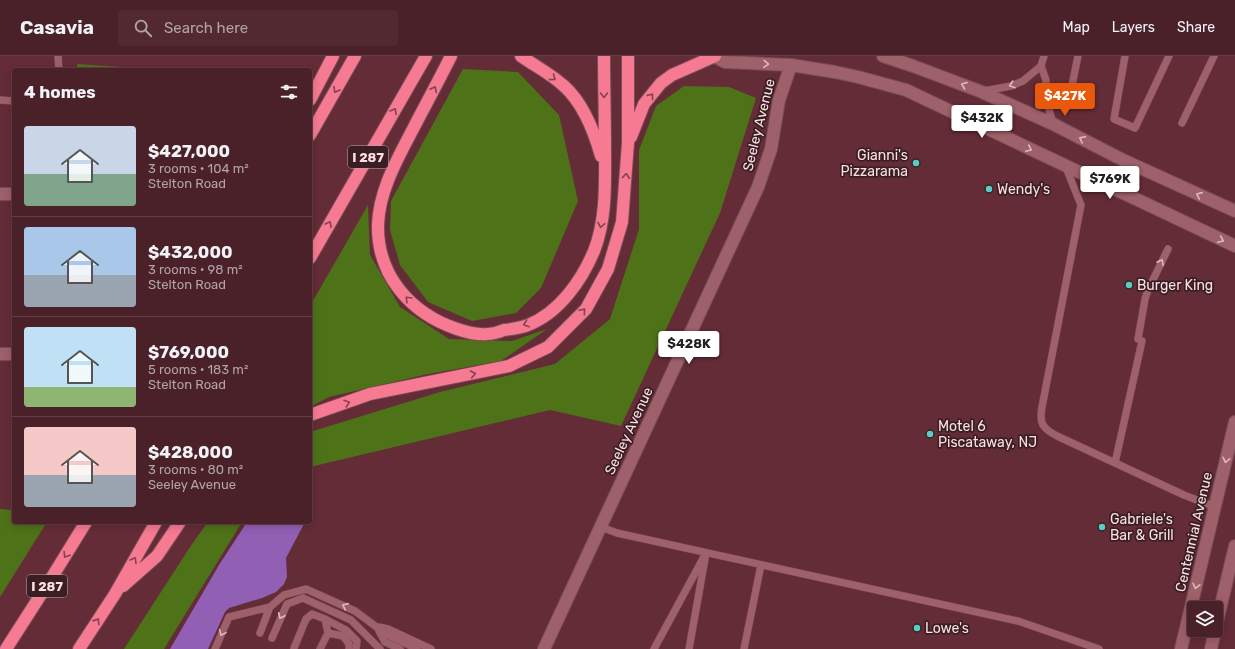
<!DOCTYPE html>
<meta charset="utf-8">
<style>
body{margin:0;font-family:Rubik,sans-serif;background:#522931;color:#f1f3f6;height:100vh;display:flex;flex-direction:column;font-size:15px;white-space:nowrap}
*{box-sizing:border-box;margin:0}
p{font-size:13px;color:#b2a3a8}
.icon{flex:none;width:22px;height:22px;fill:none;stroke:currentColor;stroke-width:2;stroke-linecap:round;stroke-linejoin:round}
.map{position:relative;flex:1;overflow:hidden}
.panel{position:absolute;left:12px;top:12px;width:300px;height:456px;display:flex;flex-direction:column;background:#4b2129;border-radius:4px;box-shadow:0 2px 10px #0003,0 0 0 1px #623e46}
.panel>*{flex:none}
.buttons{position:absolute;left:1187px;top:545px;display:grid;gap:8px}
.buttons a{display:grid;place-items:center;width:36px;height:36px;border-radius:4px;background:#4b2129;box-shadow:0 2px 10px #0003,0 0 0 1px #623e46;font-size:20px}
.price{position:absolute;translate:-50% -34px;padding:0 9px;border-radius:4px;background:#fff;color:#222;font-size:13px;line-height:26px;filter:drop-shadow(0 1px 2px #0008)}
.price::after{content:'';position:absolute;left:50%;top:24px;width:12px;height:9px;margin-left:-6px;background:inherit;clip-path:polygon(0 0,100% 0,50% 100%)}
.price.on{background:#ea580c;color:#fff}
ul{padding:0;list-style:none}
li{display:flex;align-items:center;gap:12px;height:100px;padding:0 12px}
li+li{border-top:1px solid #623e46}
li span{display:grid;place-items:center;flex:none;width:112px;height:80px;border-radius:4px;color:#555}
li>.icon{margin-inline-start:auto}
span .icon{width:48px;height:48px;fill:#fffc;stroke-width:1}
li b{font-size:17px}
h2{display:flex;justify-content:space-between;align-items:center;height:48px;padding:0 12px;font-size:17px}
header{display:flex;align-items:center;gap:24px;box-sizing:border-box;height:56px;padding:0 20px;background:#4b2129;border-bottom:1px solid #623e46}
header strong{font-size:19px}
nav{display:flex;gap:22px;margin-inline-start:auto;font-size:14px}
.search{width:280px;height:36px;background:#522931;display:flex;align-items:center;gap:10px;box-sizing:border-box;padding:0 14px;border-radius:4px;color:#b2a3a8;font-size:15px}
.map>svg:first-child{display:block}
.green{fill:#4e7217}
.water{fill:#915fb4}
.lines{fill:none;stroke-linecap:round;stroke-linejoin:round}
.lane-casing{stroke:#7a4b56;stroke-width:8}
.street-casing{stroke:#7a4b56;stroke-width:14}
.secondary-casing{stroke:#7a4b56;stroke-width:14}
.highway-casing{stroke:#7a4b56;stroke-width:14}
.lane{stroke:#9e606a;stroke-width:7}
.street{stroke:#9e606a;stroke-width:12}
.secondary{stroke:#9e606a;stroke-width:12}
.highway{stroke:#f57a92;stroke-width:12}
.oneway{stroke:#e0b9be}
.oneway2{stroke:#84434f}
.poi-dot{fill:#55cec6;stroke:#391f23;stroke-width:1.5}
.labels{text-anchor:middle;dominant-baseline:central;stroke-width:3.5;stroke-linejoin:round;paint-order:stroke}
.shield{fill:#391f23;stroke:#c2a5a9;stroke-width:1}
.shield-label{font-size:13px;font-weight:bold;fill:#fcdfe2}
.street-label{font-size:14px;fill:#fcdfe2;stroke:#391f23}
.poi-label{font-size:14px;fill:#fcdfe2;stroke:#391f23;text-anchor:start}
</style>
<header>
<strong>Casavia</strong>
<div class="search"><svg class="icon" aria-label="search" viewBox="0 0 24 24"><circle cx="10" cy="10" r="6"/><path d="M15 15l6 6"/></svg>Search here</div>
<nav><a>Map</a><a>Layers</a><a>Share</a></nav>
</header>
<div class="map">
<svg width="1235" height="593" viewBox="0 0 1235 593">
<rect width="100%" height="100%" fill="#642c37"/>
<!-- green -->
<path class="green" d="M77,8L166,14H78Z
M463,13L518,16L559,59L578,145L541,232L516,257L472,265L428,246L400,209L390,174L391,145Z
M684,30L729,31L756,42L720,157L621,370L550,354L310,411V376L440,336L555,308L610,263L639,173V94L656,50Z
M368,149L370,199L400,251L449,283L512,285L547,273L501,305L428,318L329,341L310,351V250Z
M0,453L14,454V466H47L0,541Z
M208,466H242L164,593H124L192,488Z"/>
<!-- water -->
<path class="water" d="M247,466H305L286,502L287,521L284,528L276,536L262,542L229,552L225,556L208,593H170L219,509Z"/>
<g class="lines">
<!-- lane casing -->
<g class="lane-casing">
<path id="lane" d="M58,0L59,14
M1125,0L1114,63L1135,72L1169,0
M1041,10L1044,0
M984,35L1011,30L1023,25L1041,10L1046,24L1045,38L1053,68
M0,44L14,45
M1069,44L1078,0
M1182,67L1214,0
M1065,109L1081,149L1042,351C1039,367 1042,372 1057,380L1184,439L1215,451
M1138,283L1145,243L1148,234L1168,193
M1115,407L1142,285
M601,471L617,477L1018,565L1099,593
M379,571L388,573L431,593
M379,575L385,586L400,593
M260,577L270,551
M328,577L343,580L349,588V593
M272,582L287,548L303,542L351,564L380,593
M294,592L306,563L312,558L325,563L346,574L357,585L356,593
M215,593L229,561L270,551L284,539L306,533L355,555L386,578L417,593
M320,593L328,577L325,563
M654,593L706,497
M689,593L705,503
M744,593L761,509"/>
</g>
<!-- street casing -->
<g class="street-casing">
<path id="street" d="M0,138H14
M0,298H14
M544,593L758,131L771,93L779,44L791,9"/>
</g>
<!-- secondary casing -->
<g class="secondary-casing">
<path id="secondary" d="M714,0L725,6L791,9L835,16L858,21L906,34L1235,190
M883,0L913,10L982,36L1053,68L1123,104L1235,155
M1216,570L1235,490
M1181,593L1235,366
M1211,593L1215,574"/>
</g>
<!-- highway casing -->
<g class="highway-casing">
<path id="highway" d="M451,0C439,24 426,48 414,71C398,102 379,134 378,169C377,219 410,257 457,273C466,276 478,279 487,278C493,278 499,276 504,274C512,273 521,272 528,269C559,257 582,224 594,195C607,162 605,125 605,91C605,61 604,30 604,0
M521,0C535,10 551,18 564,30C583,47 594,75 601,100
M310,44L333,0
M310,79L355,0
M631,81L644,48L661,27L672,19L715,0
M310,202L426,0
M310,359L370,338L509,310L548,291L586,253L608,213L622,166L628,87V0
M123,530L157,500L180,466
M6,593L49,526L86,466
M79,593L115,538L156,466"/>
</g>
<!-- lane -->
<use href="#lane" class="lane"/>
<!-- street -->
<use href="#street" class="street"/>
<!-- secondary -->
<use href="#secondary" class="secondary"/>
<!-- highway -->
<use href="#highway" class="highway"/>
</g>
<!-- one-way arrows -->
<defs><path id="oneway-chevron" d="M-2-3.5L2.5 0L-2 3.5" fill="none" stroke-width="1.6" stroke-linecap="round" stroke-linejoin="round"/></defs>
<g class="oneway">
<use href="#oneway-chevron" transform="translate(766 8) rotate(3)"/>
<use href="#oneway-chevron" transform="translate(964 29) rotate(-159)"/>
<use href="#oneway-chevron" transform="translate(1012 29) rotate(162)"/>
<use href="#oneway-chevron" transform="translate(1082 83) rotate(-153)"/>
<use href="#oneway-chevron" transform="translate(1029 93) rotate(25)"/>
<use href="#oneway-chevron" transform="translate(1199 139) rotate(-156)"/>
<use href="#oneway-chevron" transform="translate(1221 184) rotate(25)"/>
<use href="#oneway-chevron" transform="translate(1161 206) rotate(-64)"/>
<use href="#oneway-chevron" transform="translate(1226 404) rotate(103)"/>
<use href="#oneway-chevron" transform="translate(1196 530) rotate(103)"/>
<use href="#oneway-chevron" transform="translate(345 550) rotate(-156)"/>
<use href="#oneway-chevron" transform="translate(281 560) rotate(115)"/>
<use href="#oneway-chevron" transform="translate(222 577) rotate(114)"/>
</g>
<g class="oneway2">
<use href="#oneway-chevron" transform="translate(553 22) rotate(36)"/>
<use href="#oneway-chevron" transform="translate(434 33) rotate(-63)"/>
<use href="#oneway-chevron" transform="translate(336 34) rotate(120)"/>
<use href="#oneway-chevron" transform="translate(604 39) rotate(90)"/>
<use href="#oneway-chevron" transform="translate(651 40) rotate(-52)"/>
<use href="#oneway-chevron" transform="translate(394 55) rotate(-60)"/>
<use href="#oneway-chevron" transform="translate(626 120) rotate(-86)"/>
<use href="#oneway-chevron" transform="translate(329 168) rotate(-60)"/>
<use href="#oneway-chevron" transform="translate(601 169) rotate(101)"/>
<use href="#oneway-chevron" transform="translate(408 243) rotate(-135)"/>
<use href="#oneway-chevron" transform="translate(583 255) rotate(-49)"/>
<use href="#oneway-chevron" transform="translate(526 268) rotate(161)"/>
<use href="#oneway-chevron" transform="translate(473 318) rotate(-11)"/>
<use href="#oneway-chevron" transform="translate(347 347) rotate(-19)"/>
<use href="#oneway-chevron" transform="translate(66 499) rotate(122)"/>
<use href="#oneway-chevron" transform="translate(134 504) rotate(-60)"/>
<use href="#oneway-chevron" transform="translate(97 565) rotate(-57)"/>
</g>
<!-- markers -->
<g class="poi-dot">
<circle cx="916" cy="107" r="4"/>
<circle cx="989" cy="133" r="4"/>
<circle cx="1129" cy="229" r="4"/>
<circle cx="930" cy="378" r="4"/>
<circle cx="1102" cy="471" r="4"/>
<circle cx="917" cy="572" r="4"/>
</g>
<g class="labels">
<!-- shield labels -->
<g class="shield">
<rect x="348" y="90" width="40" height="22" rx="3"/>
<rect x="27" y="519" width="40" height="22" rx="3"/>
</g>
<g class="shield-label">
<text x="368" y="101">I 287</text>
<text x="47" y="530">I 287</text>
</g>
<!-- street labels -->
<g class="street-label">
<text transform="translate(759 69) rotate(-76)">Seeley Avenue</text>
<text transform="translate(629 375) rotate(-65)">Seeley Avenue</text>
<text transform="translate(1194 476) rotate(-77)">Centennial Avenue</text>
</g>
<!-- poi labels -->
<g class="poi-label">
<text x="908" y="99" text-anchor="end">Gianni's<tspan x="908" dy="16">Pizzarama</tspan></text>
<text x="997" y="133">Wendy's</text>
<text x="1137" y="229">Burger King</text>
<text x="938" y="370">Motel 6<tspan x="938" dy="16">Piscataway, NJ</tspan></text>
<text x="1110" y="463">Gabriele's<tspan x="1110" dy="16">Bar &amp; Grill</tspan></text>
<text x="925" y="572">Lowe's</text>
</g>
</g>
</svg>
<div class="buttons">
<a><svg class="icon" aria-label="layers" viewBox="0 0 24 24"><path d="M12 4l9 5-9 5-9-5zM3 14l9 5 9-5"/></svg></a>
</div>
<b class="price on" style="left:1065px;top:61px">$427K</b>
<b class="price" style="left:982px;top:83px">$432K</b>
<b class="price" style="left:1110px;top:144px">$769K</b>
<b class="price" style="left:689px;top:309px">$428K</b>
<section class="panel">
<h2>4 homes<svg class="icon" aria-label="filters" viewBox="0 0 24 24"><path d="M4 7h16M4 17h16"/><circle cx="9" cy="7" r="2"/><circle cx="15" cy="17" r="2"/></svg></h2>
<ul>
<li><span style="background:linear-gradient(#c9d6e8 60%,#7fa58c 0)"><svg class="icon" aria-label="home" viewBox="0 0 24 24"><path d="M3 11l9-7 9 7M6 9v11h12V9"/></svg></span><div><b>$427,000</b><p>3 rooms · 104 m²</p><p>Stelton Road</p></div></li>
<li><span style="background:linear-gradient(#a9c7e8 60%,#9aa5b1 0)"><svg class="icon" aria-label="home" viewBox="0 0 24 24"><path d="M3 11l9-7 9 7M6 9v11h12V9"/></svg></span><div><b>$432,000</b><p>3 rooms · 98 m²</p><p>Stelton Road</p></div></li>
<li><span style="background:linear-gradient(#bfe0f5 75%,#8fb573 0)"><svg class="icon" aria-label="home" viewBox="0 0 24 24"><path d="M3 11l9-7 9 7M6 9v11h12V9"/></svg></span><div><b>$769,000</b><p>5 rooms · 183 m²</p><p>Stelton Road</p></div></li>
<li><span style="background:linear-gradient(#f6c9c9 60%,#9aa5b1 0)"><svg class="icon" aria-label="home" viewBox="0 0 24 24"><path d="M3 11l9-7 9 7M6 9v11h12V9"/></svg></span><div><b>$428,000</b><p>3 rooms · 80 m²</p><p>Seeley Avenue</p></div></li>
</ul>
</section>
</div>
